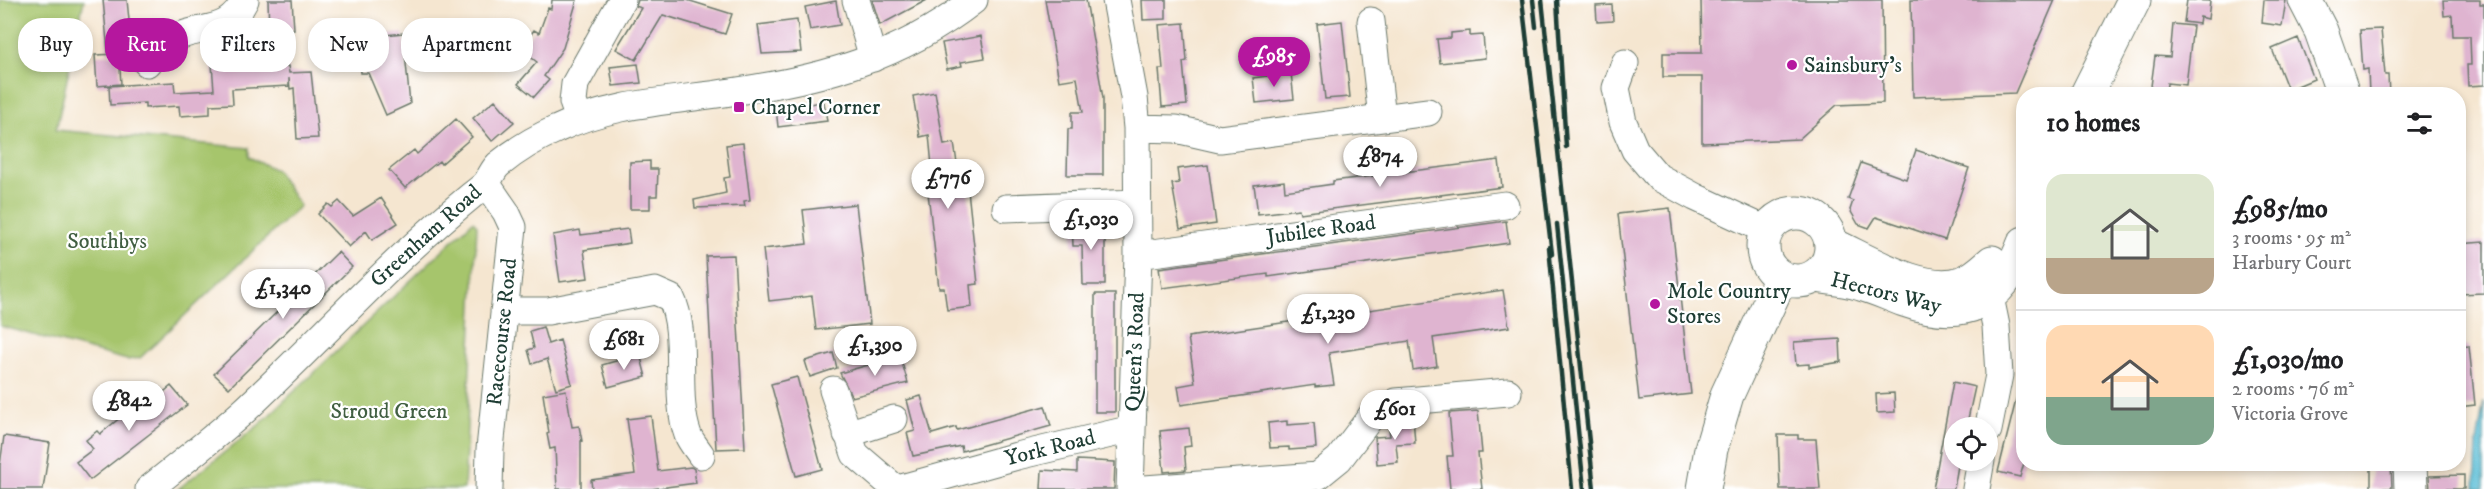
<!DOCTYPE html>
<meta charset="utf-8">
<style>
body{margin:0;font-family:"IM FELL DW Pica",serif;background:#f6f6f6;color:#202124;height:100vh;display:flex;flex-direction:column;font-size:22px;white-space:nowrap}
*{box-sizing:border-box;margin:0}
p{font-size:20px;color:#757577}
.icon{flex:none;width:33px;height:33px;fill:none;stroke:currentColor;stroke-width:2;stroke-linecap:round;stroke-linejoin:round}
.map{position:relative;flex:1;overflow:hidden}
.side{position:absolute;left:2016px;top:87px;width:450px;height:384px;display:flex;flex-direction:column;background:#fff;border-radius:24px;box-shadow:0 3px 9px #0003}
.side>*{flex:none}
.top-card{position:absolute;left:18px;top:18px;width:570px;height:54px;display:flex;gap:12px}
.fabs{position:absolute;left:1944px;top:417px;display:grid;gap:12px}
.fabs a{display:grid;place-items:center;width:54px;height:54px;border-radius:50%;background:#fff;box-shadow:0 3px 9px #0003;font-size:30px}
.price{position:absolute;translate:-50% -51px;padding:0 14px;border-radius:21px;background:#fff;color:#222;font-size:20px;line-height:39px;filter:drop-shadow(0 2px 3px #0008)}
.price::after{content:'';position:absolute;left:50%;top:36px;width:18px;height:14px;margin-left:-9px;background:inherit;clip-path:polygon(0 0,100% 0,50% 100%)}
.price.selected{background:#b5179e;color:#fff}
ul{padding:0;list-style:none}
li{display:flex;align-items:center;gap:18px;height:150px;padding:0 30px}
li+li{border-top:2px solid #e0e0e0}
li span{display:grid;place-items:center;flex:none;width:168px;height:120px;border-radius:18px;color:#555}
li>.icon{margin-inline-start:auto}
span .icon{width:72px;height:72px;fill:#fffc;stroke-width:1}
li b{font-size:26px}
h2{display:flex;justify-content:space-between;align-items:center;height:72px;padding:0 30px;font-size:26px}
.chip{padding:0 21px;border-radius:24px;background:#fff;box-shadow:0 3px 9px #0003;font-size:21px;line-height:54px}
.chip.selected{background:#b5179e;color:#fff}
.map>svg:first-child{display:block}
.green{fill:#a6c56c;stroke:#628150;stroke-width:1.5}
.water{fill:#57bcd5;stroke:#3b7c84;stroke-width:1.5}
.building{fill:#dfb4d0}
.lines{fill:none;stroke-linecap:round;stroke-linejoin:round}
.minor-casing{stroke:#6a786b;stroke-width:29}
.major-casing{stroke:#6a786b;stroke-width:35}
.minor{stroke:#fff;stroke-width:27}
.major{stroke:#fff;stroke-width:33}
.rail{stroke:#1f3d34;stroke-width:4.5}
.poi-dot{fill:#b5179e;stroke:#fff;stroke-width:2}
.labels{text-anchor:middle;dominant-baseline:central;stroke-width:4.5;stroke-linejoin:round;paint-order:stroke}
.poi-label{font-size:22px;fill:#1f3d34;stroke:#fff;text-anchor:start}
.street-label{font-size:22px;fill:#1f3d34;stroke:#fff}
.park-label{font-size:22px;fill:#415f42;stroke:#fff}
</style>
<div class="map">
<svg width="2484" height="489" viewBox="0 0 2484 489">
<rect width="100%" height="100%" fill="#fff"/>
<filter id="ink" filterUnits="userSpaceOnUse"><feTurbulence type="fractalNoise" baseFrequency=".0167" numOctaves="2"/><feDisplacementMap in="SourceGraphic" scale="12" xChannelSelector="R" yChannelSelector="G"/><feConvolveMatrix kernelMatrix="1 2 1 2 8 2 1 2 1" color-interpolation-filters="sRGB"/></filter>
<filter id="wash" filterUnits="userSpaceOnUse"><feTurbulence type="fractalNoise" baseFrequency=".008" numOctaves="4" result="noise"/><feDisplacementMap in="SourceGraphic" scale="24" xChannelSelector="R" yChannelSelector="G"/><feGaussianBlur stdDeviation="1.35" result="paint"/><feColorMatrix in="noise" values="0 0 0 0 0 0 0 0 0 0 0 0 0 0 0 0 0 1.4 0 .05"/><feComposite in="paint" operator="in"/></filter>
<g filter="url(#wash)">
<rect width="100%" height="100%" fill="#f5e6d0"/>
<!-- green -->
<path class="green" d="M0,0H84L56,130L249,148V157L276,170L300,206L140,358L127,360L0,326Z
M473,221L477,225L464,489H178L260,424Z"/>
<!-- water -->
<path class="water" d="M2484,402V489H2475L2477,442Z"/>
<g id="blocks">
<!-- building -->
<path class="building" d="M103,0H127L132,50L108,52Z
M268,0H292L294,29L269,30Z
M552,0H577L563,48L544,76L549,80L534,97L518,84L537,62L520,49L534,30L539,33L548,8L551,9Z
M638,0H687L732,14L725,34L663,15L636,60L616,49L641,8L636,6Z
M872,0H927L880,25Z
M1045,0H1086L1103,98V175H1067L1068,129H1072V112H1083L1077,78L1059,81Z
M1142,0H1166V19L1143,20Z
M1701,0H1882L1883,103L1837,105L1799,139L1702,143V77H1663V53H1702Z
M1911,0H2055L2015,93L1913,97Z
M2187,0L2210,1L2208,19L2200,17L2199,24L2184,22Z
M2264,0H2286L2282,26L2262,23Z
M2443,0H2480V4H2484V85L2468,86L2467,65H2471L2470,36H2453L2452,15L2444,16Z
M836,1L840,25L810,30L805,7Z
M1612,5L1613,21L1597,22L1596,6Z
M797,20L801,52L762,54L758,25Z
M1342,21L1350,97L1325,99L1317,24Z
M1184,23L1187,61L1183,62L1187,105L1162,107L1159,69H1163L1159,25Z
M2173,24L2193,26L2186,85L2167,83L2166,94H2150L2155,56L2170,57Z
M474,25L496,44L486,56L464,37Z
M2381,29L2385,75H2388L2389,94H2369L2368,69L2363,70L2360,30Z
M1470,31V36L1483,35L1485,58L1440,63L1437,39L1451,38V33Z
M403,33L410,104L386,115L368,73H361L358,38Z
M981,36L985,58L961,62L962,66L947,69L942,43Z
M2298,38L2314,79L2288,90L2272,49Z
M232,41V51H238V63L254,62V68L288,66L289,73L311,72L318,138L297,139L294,88L290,89L289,78V86L232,89L233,104L210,105V114L180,116L179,106L145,108V103L110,105L109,86L174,82L175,92L214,90L211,52H215L214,43Z
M119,54L121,84L97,86L95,55Z
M638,64L641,83L613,86L610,67Z
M1291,73L1294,99L1256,103L1253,78Z
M935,92L944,145L954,143L957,163L965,162L978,284L970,285L972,307L947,310L944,288H939L925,167L932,166L929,135L920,137L913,96Z
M495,100L514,122L492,141L473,118Z
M824,102L827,121L778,127L776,108Z
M456,119L472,137L441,164L439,161L405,188L389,170L414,150L417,154Z
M743,143L750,200L744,201L745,206L695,208L694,200L726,193L724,178L730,177L726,145Z
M1916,150L1969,168L1945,240L1876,217L1869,228L1858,224L1850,210L1853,201L1848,199L1861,163L1906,179Z
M1499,160L1502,187L1300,213L1299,209L1258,214L1254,185L1284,181L1285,191L1333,184V181Z
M650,161V169H658L657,196H650V209H630V162Z
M1208,165L1216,224L1180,229L1172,184L1179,183L1177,169Z
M381,198L398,223L372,240L366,231L349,247L318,214L328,204L332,207L339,201L353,216Z
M856,204L870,324L816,330L812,296L769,301L763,249L807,244L803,210Z
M1670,208L1691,394L1639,400L1618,214Z
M1097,220V233H1105V285H1083L1082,246H1073L1072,221Z
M1506,221L1509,243L1282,275L1268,277V274L1162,288L1159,268Z
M628,229L630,243L584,250L588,278L560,282L553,235L580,230L581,235Z
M2484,242V293L2458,294V244Z
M338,252L352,267L229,388L214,374Z
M734,255L745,448L716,449L706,256Z
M1503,290L1509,327L1433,338L1437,366L1413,370L1409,341L1329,353L1334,385L1315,387V385L1181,405L1178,386L1195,383L1188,337Z
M1095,294H1115V412H1095Z
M543,327L548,344L560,340L572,384L556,389L547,359L532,364L528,350L534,348L530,331Z
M1840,339L1841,362L1809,367V364L1796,365L1794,342Z
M2469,346L2475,405L2458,407V347Z
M833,353L837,368L810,377L805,361Z
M640,354L646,377L608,387L602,365Z
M900,356L908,383L852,397L840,373Z
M797,377L822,469L796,476L771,384Z
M1953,382L1975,387L1966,428H1954V460H1959L1954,489H1933Z
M171,386L187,405L90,480L76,462L93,449L86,440L97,431L100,434L132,408L137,414Z
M566,390L572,427L579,426L582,441H581V489H557L555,448L550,449L547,434L549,433L543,394Z
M2018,392L2024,393V463L2020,477L1998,472Z
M1894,393L1895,412L1877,413L1876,394Z
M921,396L932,434L956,427L957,430L1045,406L1051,426L962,451L961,446L913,456L907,433L915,431L907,400Z
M1478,411L1482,453H1478L1482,489H1450L1447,456H1453L1449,413Z
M651,416L658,471L691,467L694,469L696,483L651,489H592L591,480L635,474L627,419Z
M1413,417L1415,443L1396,444L1398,462L1377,464L1375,437L1390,436L1389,429H1395L1394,421Z
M1287,421V425L1314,423L1316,448L1289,450V447L1270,448L1268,423Z
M1189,428L1191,446L1184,447L1186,470L1164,472L1160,431Z
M1778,435H1798V439H1816L1820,489H1780Z
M4,436L50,443L43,489H0V465Z
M1077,460L1115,462L1114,489H1041L1042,470L1077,472Z
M2371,464H2391L2392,488L2371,489Z
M2464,475V489H2430L2429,476Z"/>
</g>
</g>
<g filter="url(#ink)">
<use href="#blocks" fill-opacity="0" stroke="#6a786b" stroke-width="1.5"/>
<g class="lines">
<!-- minor casing -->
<g class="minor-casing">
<path id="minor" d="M856,0L873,58
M1116,0L1134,97L1137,128L1138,255L1130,489
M147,63C156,52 165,41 179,36C207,25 229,33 245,0
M1625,63L1616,88L1623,122L1635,150L1658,177L1695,197L1766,230
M1382,118L1428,112
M579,119L573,102L575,84L622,0
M1137,128L1176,129L1220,139L1382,118L1371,21
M486,183L506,212L513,227L490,449L489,489
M1006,208L1137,203
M1138,255L1505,205
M504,311H548L655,291L671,298C689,334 673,395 688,435C691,442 697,449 701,455
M833,390L855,454L896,489
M1988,430L1999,375L1996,326L1990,297
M847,434L894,419
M149,489C181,463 214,438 245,410C321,339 391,261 472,195C477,191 483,187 487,182C491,176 493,170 498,165C515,151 536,138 557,129C610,103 673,101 731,92C822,79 900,58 974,0
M898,489L1017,456L1132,429
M1145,489L1318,476L1339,459L1373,414L1396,402L1508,392
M1976,489L1981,460"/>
</g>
<!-- major casing -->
<g class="major-casing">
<path id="major" d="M2305,0L2321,31L2343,94
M2087,94L2134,0
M1763 247a34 34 0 1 1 68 0a34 34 0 1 1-68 0Z
M1831,244C1867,260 1922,296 1962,283C1974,279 1983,270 1992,262
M1815,276C1831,278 1846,279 1861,284C1876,288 1890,295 1904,300C1966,322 2001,303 2024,243
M2410,464L2411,489
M1704,489L1711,449L1727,395L1781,278"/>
</g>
<!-- minor -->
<use href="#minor" class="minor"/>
<!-- major -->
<use href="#major" class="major"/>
<!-- rail -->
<path class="rail" d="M1522,0L1552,254
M1533,0L1536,27
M1542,0L1594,489
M1557,0L1566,147
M1557,224L1584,489
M1549,247L1572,489"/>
</g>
</g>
<!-- markers -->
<g class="poi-dot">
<circle cx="1792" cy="65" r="6"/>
<rect x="733" y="101" width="12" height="12" rx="3"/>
<circle cx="1655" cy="304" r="6"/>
</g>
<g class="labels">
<!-- poi labels -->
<g class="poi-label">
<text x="1804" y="65">Sainsbury's</text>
<text x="751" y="107">Chapel Corner</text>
<text x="1667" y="291">Mole Country<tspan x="1667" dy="25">Stores</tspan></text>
</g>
<!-- street labels -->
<g class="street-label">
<text transform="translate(1321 230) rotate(-8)">Jubilee Road</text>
<text transform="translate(426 236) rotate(-42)">Greenham Road</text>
<text transform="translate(1886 293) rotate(14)">Hectors Way</text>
<text transform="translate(502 332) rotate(-84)">Racecourse Road</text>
<text transform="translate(1135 352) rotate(-88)">Queen's Road</text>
<text transform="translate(1050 448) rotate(-14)">York Road</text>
</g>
<!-- park labels -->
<g class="park-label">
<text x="107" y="241">Southbys</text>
<text x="389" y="411">Stroud Green</text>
</g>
</g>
</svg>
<div class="fabs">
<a><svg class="icon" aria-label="locate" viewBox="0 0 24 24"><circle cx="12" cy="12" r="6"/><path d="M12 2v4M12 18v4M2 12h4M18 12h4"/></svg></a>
</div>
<b class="price selected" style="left:1274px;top:88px">£985</b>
<b class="price" style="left:1380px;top:188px">£874</b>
<b class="price" style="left:948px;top:210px">£776</b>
<b class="price" style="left:1091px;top:251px">£1,030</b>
<b class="price" style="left:283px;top:320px">£1,340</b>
<b class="price" style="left:1328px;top:345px">£1,230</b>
<b class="price" style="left:624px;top:371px">£681</b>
<b class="price" style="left:875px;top:377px">£1,390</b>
<b class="price" style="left:129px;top:432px">£842</b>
<b class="price" style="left:1395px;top:441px">£601</b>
<div class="top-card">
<a class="chip">Buy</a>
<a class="chip selected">Rent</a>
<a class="chip">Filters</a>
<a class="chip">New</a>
<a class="chip">Apartment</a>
</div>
<section class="side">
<h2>10 homes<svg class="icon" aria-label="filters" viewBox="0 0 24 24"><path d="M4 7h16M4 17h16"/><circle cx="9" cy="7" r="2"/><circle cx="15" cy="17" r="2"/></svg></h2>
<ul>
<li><span style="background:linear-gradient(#dfe7d0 70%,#b9a48a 0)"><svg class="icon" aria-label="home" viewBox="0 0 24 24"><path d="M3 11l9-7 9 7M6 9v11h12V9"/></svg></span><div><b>£985/mo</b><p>3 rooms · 95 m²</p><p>Harbury Court</p></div></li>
<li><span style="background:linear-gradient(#ffd9b3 60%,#7fa58c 0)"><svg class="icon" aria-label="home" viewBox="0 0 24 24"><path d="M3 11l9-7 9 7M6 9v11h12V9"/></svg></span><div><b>£1,030/mo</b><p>2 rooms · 76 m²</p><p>Victoria Grove</p></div></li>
</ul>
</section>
</div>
